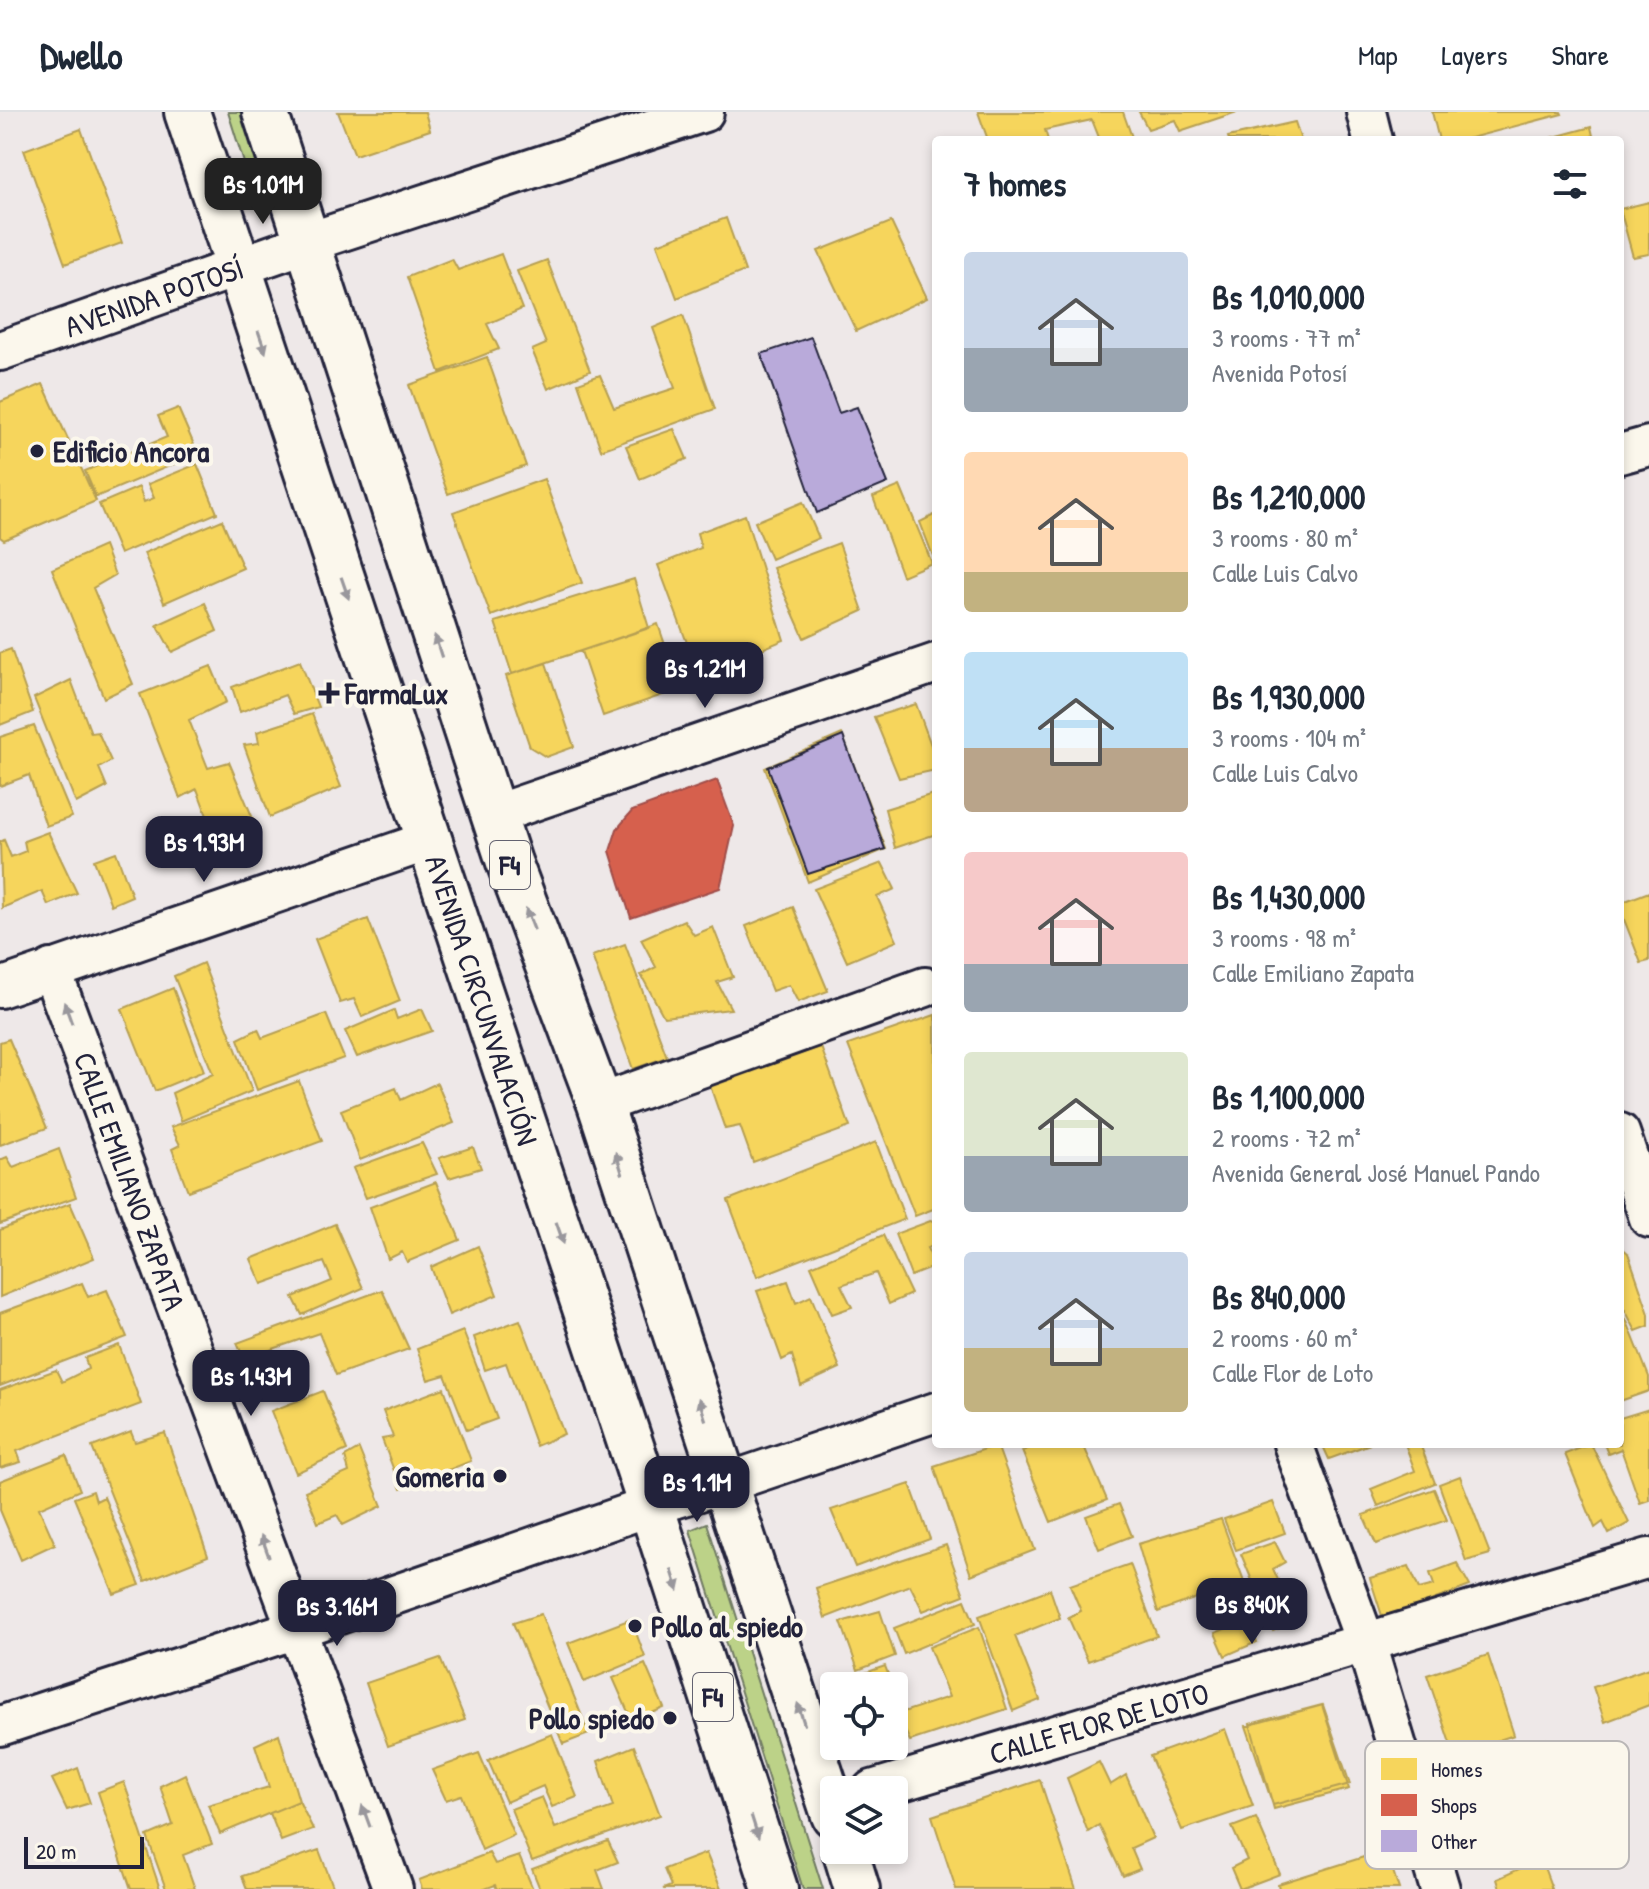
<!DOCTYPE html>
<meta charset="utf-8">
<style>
body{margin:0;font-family:"Patrick Hand",sans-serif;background:#f6f6f7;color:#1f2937;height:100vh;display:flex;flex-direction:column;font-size:30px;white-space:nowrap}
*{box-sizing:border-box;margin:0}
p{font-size:26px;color:#747a83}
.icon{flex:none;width:44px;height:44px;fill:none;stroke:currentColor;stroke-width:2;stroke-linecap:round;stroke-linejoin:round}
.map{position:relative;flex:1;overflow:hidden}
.details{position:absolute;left:932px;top:24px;width:692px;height:1312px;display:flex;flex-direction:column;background:#fff;border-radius:8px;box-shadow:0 4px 12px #0003}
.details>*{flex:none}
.fabs{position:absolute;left:820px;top:1560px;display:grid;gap:16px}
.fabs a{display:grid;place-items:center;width:88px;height:88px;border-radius:8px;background:#fff;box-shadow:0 4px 12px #0003;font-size:40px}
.scale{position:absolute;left:24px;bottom:20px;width:120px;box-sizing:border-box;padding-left:8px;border:4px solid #22223b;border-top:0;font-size:22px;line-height:28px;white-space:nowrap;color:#22223b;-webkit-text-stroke:6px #fbf7ec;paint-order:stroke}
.price{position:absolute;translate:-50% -68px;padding:0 18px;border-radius:16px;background:#22223b;color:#fff;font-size:26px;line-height:52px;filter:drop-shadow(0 2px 4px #0008)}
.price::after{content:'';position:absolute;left:50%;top:48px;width:24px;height:18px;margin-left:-12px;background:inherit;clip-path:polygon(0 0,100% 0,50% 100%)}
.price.selected{background:#222;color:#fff}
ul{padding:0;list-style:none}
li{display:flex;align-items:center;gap:24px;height:200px;padding:0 32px}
li span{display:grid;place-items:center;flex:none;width:224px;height:160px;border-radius:8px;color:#555}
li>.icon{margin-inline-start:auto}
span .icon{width:96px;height:96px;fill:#fffc;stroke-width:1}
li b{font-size:34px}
h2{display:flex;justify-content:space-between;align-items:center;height:96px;padding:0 32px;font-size:34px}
header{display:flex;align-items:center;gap:48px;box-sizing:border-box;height:112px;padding:0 40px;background:#fff;border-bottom:2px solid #e0e1e3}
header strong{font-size:38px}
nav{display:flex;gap:44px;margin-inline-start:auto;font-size:28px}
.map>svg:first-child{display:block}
.green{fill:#bcd288;stroke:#6f7a62;stroke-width:2}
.homes{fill:#f6d55c;stroke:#b69f52;stroke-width:2}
.shops{fill:#d6604d;stroke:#a04d48;stroke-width:2}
.building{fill:#b9aada;stroke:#22223b;stroke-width:2}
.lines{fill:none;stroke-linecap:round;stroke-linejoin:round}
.minor-casing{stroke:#22223b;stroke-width:44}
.highway-casing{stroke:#22223b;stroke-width:50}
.minor{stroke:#fbf7ec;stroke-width:38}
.highway{stroke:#fbf7ec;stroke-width:44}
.oneway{fill:#99979c}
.poi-dot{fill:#22223b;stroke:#fbf7ec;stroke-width:3}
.labels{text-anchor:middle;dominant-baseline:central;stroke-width:8;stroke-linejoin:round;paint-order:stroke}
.shield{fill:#fbf7ec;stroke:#636270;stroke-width:2}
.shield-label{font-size:28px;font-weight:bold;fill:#22223b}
.street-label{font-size:30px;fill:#22223b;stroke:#fbf7ec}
.poi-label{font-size:30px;font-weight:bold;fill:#22223b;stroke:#fbf7ec;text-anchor:start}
.key{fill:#fbf7ec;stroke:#bab7b7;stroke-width:2}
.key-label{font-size:22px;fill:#22223b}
</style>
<header>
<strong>Dwello</strong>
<nav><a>Map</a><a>Layers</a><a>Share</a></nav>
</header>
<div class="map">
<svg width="1649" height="1777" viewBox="0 0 1649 1777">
<rect width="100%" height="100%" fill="#eee8e8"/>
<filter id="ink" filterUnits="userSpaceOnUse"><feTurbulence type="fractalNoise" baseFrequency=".0125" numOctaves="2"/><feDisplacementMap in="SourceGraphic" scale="16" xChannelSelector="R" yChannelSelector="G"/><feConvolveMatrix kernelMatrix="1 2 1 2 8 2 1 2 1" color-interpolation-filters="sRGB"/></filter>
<g filter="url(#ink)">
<!-- green -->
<path class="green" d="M228,0H242L263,66L250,70Z
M707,1411L823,1777H803L690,1418Z"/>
<!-- homes -->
<path class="homes" d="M338,0H425L430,18L355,43Z
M978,0H1123L1133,28H1100L1092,8L1045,18L1048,28H988Z
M1139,0H1237L1180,19L1175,8L1148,17Z
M1432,0H1561L1562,2L1463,28H1439Z
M1295,10L1301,28H1229L1228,25Z
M1591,15L1594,28H1543Z
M81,17L122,131L65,152L24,38Z
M1649,90V142L1633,145L1620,97Z
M726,106L745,159L677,186L657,132Z
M891,110L927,186L856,219L818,139Z
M501,142L522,197L487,212L499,237L440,260L407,165L452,147L458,158Z
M547,148L590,259L548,277L532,238L546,232L517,159Z
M683,203L715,297L601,338L578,271L600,263L614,296L675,276L653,216Z
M487,245L526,354L448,382L409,273Z
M43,272L96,389L4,428L0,425V290Z
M178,296L198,342L96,385L85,359L167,325L158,304Z
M674,317L687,347L640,367L626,334Z
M197,352L217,401L120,442L99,392L139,375L144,390L154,386L148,372Z
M544,367L582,471L491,504L453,400Z
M900,374L932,451L902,464L873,385Z
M803,390L819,426L771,447L755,410Z
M936,402V452L920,410Z
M745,403L784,528L699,563L658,453L701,436L697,421Z
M222,408L243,456L164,491L144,441Z
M839,431L863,499L804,526L773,456Z
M104,434L115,463L93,476L133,572L104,586L52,457Z
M634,467L649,516L512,562L495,510Z
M205,491L217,519L172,540L157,513Z
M658,512L680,577L603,604L581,539Z
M11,537L33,600L0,613V541Z
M300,549L318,595L294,602L285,583L240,600L232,575Z
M546,551L574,635L546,645L530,635L506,564Z
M211,554L226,590L189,608L208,656L229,650L257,716L219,736L197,677L180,686L140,582Z
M71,568L91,621L98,620L111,649L99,656L107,675L76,691L34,586Z
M916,592L936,647V658L899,666L874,605Z
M312,602L341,675L270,705L244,633L259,631L257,620Z
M34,614L72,705L46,714L29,663L0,674V625Z
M842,622L886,737L808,770L765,656Z
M936,681V722L895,736L885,697Z
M48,720L77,781L48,793L42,779L2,796L0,730L4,728L11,745L26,739L24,729Z
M116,740L132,784L111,793L94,748Z
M882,751L895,777L877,785L897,829L847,850L814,777Z
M1649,780V849L1641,851L1620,797V791Z
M793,795L828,879L798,890L789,873L772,879L746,814Z
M368,807L400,889L362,905L354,887L340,891L315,827Z
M684,808L694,823L713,815L733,865L717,870L731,897L664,905L641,863L656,855L641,827Z
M625,832L667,945L633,957L592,844Z
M203,851L252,979L181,1009L172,981L213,962L174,864Z
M173,876L204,959L155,979L122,897Z
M422,897L432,919L357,945L345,919L394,898L397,907Z
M326,902L344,946L257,978L238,927L258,917L262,926Z
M935,903L936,1096L915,1104L848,933Z
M9,927L47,1016L0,1033V930Z
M821,935L850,1015L753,1050L740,1014L725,1017L709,971Z
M299,969L322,1029L188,1079L172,1037L180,1033L171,1015Z
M437,971L454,1011L360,1048L341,998L396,976L401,988Z
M876,1030L905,1107L757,1165L728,1088Z
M422,1031L437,1062L366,1086L353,1056Z
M473,1035L481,1056L449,1066L439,1046Z
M59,1037L76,1085L0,1112V1048L7,1045L13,1055Z
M436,1070L460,1128L407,1150L402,1140L388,1147L370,1095Z
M70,1091L94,1146L0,1185V1118Z
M936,1107V1133L927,1136L936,1154L911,1164L895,1122Z
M335,1112L363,1176L302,1203L293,1185L332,1169L324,1150L262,1172L251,1147Z
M883,1123L911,1182L889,1192L876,1161L841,1173L852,1195L832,1202L811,1154Z
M478,1134L497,1183L449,1203L431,1155Z
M1620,1134L1628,1141L1649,1202V1214L1636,1219L1625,1198L1620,1200Z
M788,1169L796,1191L811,1184L840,1256L801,1274L792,1243L782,1248L757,1179Z
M82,1171L88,1185L107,1178L127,1225L0,1274V1201Z
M382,1178L409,1237L336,1263L319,1221L244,1247L237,1231Z
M1626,1207L1649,1265V1279L1620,1289V1209Z
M520,1208L564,1322L536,1334L506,1251L485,1258L474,1225Z
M463,1219L497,1307L467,1318L445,1263L428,1268L417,1237Z
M119,1233L141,1292L17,1339L21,1350L0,1356V1278L56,1258L62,1270L88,1257L85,1246Z
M444,1276L471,1349L401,1377L382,1327L393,1325L383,1299Z
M323,1279L347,1338L296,1361L271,1299Z
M1649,1297V1388L1640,1391L1621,1337L1608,1342L1604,1332H1620V1306Z
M131,1320L135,1330L165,1321L208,1444L145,1469L92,1335Z
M1041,1332H1083L1107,1388L1051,1410L1022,1339Z
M1322,1332H1370L1329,1347Z
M1405,1332H1420L1435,1371L1378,1394L1371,1377L1415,1359Z
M1591,1332L1629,1411L1609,1422L1603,1410L1595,1416L1565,1342Z
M997,1333L1035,1438L971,1463L934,1354Z
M359,1337L382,1394L343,1413L337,1403L318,1411L305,1379L349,1360L345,1345Z
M66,1343L80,1378L39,1396L55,1432L21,1448L0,1398V1369Z
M1460,1364L1490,1442L1466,1449L1439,1372Z
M910,1372L930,1427L855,1455L831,1398Z
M1434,1377L1447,1408L1376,1432L1363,1403Z
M93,1379L96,1389L104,1385L140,1473L114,1482L74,1386Z
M1273,1390L1285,1421L1236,1438L1224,1407Z
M1119,1392L1132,1424L1099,1437L1086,1404Z
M1221,1407L1244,1469L1158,1500L1138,1432Z
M1275,1430L1285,1450L1273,1457L1297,1509L1273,1519L1241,1442Z
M946,1433L964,1483L923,1499L910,1473L825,1506L816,1476Z
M1457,1451L1470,1474L1383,1507L1370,1466L1409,1454L1419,1477L1434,1473L1430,1461Z
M1130,1452L1157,1524L1088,1549L1068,1505L1081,1499L1070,1473Z
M1050,1477L1060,1506L1015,1524L1040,1588L1013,1599L979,1504Z
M965,1488L975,1512L904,1542L894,1516Z
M880,1499L895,1544L858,1558L841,1510Z
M541,1502L589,1622L563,1632L513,1511Z
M631,1507L645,1545L584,1570L568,1531Z
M1246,1508L1257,1530L1225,1544L1215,1521Z
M979,1515L1007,1597L910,1629L897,1602L949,1585L929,1535Z
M1488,1543L1514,1623L1454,1643L1427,1563Z
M440,1546L465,1608L388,1634L366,1571Z
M645,1552L664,1596L632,1609L613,1566Z
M885,1554L891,1570L881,1574H841L839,1570Z
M1649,1556V1593L1605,1610L1593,1575Z
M1322,1593L1349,1677L1274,1697L1250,1612Z
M1323,1593L1350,1672L1273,1693L1246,1614Z
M1225,1617L1253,1694L1182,1718L1150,1644Z
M279,1622L299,1689L220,1722L208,1693L269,1675L255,1633Z
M552,1622L577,1685L552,1695L543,1674L506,1690L488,1648Z
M1546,1627L1561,1671L1473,1699L1455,1656Z
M634,1634L660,1703L532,1749L511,1697L542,1685L555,1716L613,1695L598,1649Z
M479,1641L514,1723L482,1738L461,1683L446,1688L432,1658Z
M1099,1650L1110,1673L1126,1663L1153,1726L1131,1736L1140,1757L1123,1764L1099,1713L1088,1720L1067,1666Z
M78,1656L90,1691L67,1698L52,1667Z
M185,1662L212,1732L183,1743L195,1777H166L147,1724L173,1713L160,1674Z
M1040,1668L1076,1777H956L932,1704Z
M124,1670L160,1777H131L98,1680Z
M299,1689L313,1717L281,1729L270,1701Z
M1256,1706L1280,1762L1240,1777L1231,1756L1247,1748L1232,1715Z
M608,1729L618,1750L597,1758L604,1777H540L532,1757Z
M319,1738L334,1777H247L242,1764Z
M1386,1738L1399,1777H1279L1278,1772Z
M489,1741L495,1752L519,1744L533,1777H497L495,1773L485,1777H422L419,1768Z
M706,1741L721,1777H663L671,1774L664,1757Z
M1541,1747L1552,1777H1500L1497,1767Z"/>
<!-- shops -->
<path class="shops" d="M717,668L734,714L720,776L631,806L610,739L617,717L632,699Z"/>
<!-- building -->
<path class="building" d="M811,225L839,301L857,295L888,371L817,401L761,242Z
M843,624L885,737L808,762L768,655Z"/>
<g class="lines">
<!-- minor casing -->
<g class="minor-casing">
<path id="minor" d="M1366,0L1373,28
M0,239L309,130L704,0
M1620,342L1649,334
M493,703L936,551
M51,857L393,1777
M0,876L428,729
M600,992L925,875
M1620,1021L1649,1106
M1293,1332L1366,1532L1440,1777
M0,1614L296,1517L651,1394L726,1371L936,1300
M872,1678L1649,1446"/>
</g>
<!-- highway casing -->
<g class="highway-casing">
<path id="highway" d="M187,0L651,1394L775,1777
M265,0L485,677L509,750L600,992L834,1703
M845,1738L857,1777"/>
</g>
<!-- minor -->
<use href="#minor" class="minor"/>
<!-- highway -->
<use href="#highway" class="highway"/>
</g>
<!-- one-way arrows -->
<defs><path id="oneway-solid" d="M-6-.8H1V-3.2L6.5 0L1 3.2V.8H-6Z" transform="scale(2)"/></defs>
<g class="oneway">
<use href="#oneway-solid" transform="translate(262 230) rotate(71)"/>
<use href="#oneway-solid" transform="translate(345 476) rotate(71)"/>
<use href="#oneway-solid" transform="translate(438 534) rotate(-108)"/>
<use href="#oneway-solid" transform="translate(530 807) rotate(-111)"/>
<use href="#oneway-solid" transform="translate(68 901) rotate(-110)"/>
<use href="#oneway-solid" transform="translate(619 1051) rotate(-108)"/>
<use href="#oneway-solid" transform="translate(560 1121) rotate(71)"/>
<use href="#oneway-solid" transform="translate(702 1297) rotate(-108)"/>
<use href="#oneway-solid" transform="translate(265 1434) rotate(-110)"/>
<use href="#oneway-solid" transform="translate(675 1468) rotate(72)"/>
<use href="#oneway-solid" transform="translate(801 1602) rotate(-108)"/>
<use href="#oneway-solid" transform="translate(366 1704) rotate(-110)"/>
<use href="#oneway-solid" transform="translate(755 1715) rotate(72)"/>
</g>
</g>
<!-- markers -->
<g class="poi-dot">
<circle cx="37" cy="339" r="8"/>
<path d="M325 569h8v8h8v8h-8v8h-8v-8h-8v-8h8z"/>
<circle cx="500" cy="1364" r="8"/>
<circle cx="635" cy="1514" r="8"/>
<circle cx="670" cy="1606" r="8"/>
</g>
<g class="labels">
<!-- shield labels -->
<g class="shield">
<rect x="490" y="729" width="40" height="48" rx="6"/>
<rect x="693" y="1561" width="40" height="48" rx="6"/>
</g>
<g class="shield-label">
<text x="510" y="753">F4</text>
<text x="713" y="1585">F4</text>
</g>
<!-- street labels -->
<g class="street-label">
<text transform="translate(154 185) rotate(-19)">AVENIDA POTOSÍ</text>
<text transform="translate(482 888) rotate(72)">AVENIDA CIRCUNVALACIÓN</text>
<text transform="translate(130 1069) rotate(70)">CALLE EMILIANO ZAPATA</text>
<text transform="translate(1099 1611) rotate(-16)">CALLE FLOR DE LOTO</text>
</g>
<!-- poi labels -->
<g class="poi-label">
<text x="53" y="339">Edificio Ancora</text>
<text x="345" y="581">FarmaLux</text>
<text x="484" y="1364" text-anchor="end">Gomeria</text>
<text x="651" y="1514">Pollo al spiedo</text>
<text x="654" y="1606" text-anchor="end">Pollo spiedo</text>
</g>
</g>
<!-- legend -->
<rect x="1365" y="1629" width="264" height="128" rx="12" class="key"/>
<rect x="1381" y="1646" width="36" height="22" fill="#f6d55c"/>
<rect x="1381" y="1682" width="36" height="22" fill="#d6604d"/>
<rect x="1381" y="1718" width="36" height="22" fill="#b9aada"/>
<g class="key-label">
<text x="1431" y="1665">Homes</text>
<text x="1431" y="1701">Shops</text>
<text x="1431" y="1737">Other</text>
</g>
</svg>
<div class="fabs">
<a><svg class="icon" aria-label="locate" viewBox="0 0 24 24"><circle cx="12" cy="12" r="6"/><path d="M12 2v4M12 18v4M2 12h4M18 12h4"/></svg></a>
<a><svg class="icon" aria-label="layers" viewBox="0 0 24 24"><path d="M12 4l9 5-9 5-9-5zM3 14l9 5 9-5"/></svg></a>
</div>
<div class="scale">20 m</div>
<b class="price selected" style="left:263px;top:114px">Bs 1.01M</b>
<b class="price" style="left:705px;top:598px">Bs 1.21M</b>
<b class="price" style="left:204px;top:772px">Bs 1.93M</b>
<b class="price" style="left:251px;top:1306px">Bs 1.43M</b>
<b class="price" style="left:697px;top:1412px">Bs 1.1M</b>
<b class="price" style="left:1252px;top:1534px">Bs 840K</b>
<b class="price" style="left:337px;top:1536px">Bs 3.16M</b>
<section class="details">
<h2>7 homes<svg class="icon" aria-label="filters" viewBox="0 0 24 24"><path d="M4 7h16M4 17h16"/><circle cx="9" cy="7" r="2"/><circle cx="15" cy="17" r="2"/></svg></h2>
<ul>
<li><span style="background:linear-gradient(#c9d6e8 60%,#9aa5b1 0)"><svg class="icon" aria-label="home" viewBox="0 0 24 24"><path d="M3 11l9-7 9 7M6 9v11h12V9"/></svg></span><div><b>Bs 1,010,000</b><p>3 rooms · 77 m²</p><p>Avenida Potosí</p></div></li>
<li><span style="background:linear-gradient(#ffd9b3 75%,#c2b280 0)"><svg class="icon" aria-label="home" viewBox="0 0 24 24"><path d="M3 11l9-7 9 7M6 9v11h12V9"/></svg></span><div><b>Bs 1,210,000</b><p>3 rooms · 80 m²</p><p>Calle Luis Calvo</p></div></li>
<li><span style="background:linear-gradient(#bfe0f5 60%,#b9a48a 0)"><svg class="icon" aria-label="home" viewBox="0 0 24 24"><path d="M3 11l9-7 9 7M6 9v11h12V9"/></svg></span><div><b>Bs 1,930,000</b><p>3 rooms · 104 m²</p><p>Calle Luis Calvo</p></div></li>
<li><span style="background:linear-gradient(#f6c9c9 70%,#9aa5b1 0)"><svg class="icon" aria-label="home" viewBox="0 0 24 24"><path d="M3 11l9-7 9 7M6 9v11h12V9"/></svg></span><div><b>Bs 1,430,000</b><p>3 rooms · 98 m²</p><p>Calle Emiliano Zapata</p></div></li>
<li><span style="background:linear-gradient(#dfe7d0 65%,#9aa5b1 0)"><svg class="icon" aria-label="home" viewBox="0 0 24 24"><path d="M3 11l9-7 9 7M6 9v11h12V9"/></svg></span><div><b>Bs 1,100,000</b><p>2 rooms · 72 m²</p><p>Avenida General José Manuel Pando</p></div></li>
<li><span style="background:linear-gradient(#c9d6e8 60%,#c2b280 0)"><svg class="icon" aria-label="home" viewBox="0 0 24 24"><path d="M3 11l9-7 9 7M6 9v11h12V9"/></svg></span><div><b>Bs 840,000</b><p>2 rooms · 60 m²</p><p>Calle Flor de Loto</p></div></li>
</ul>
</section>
</div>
